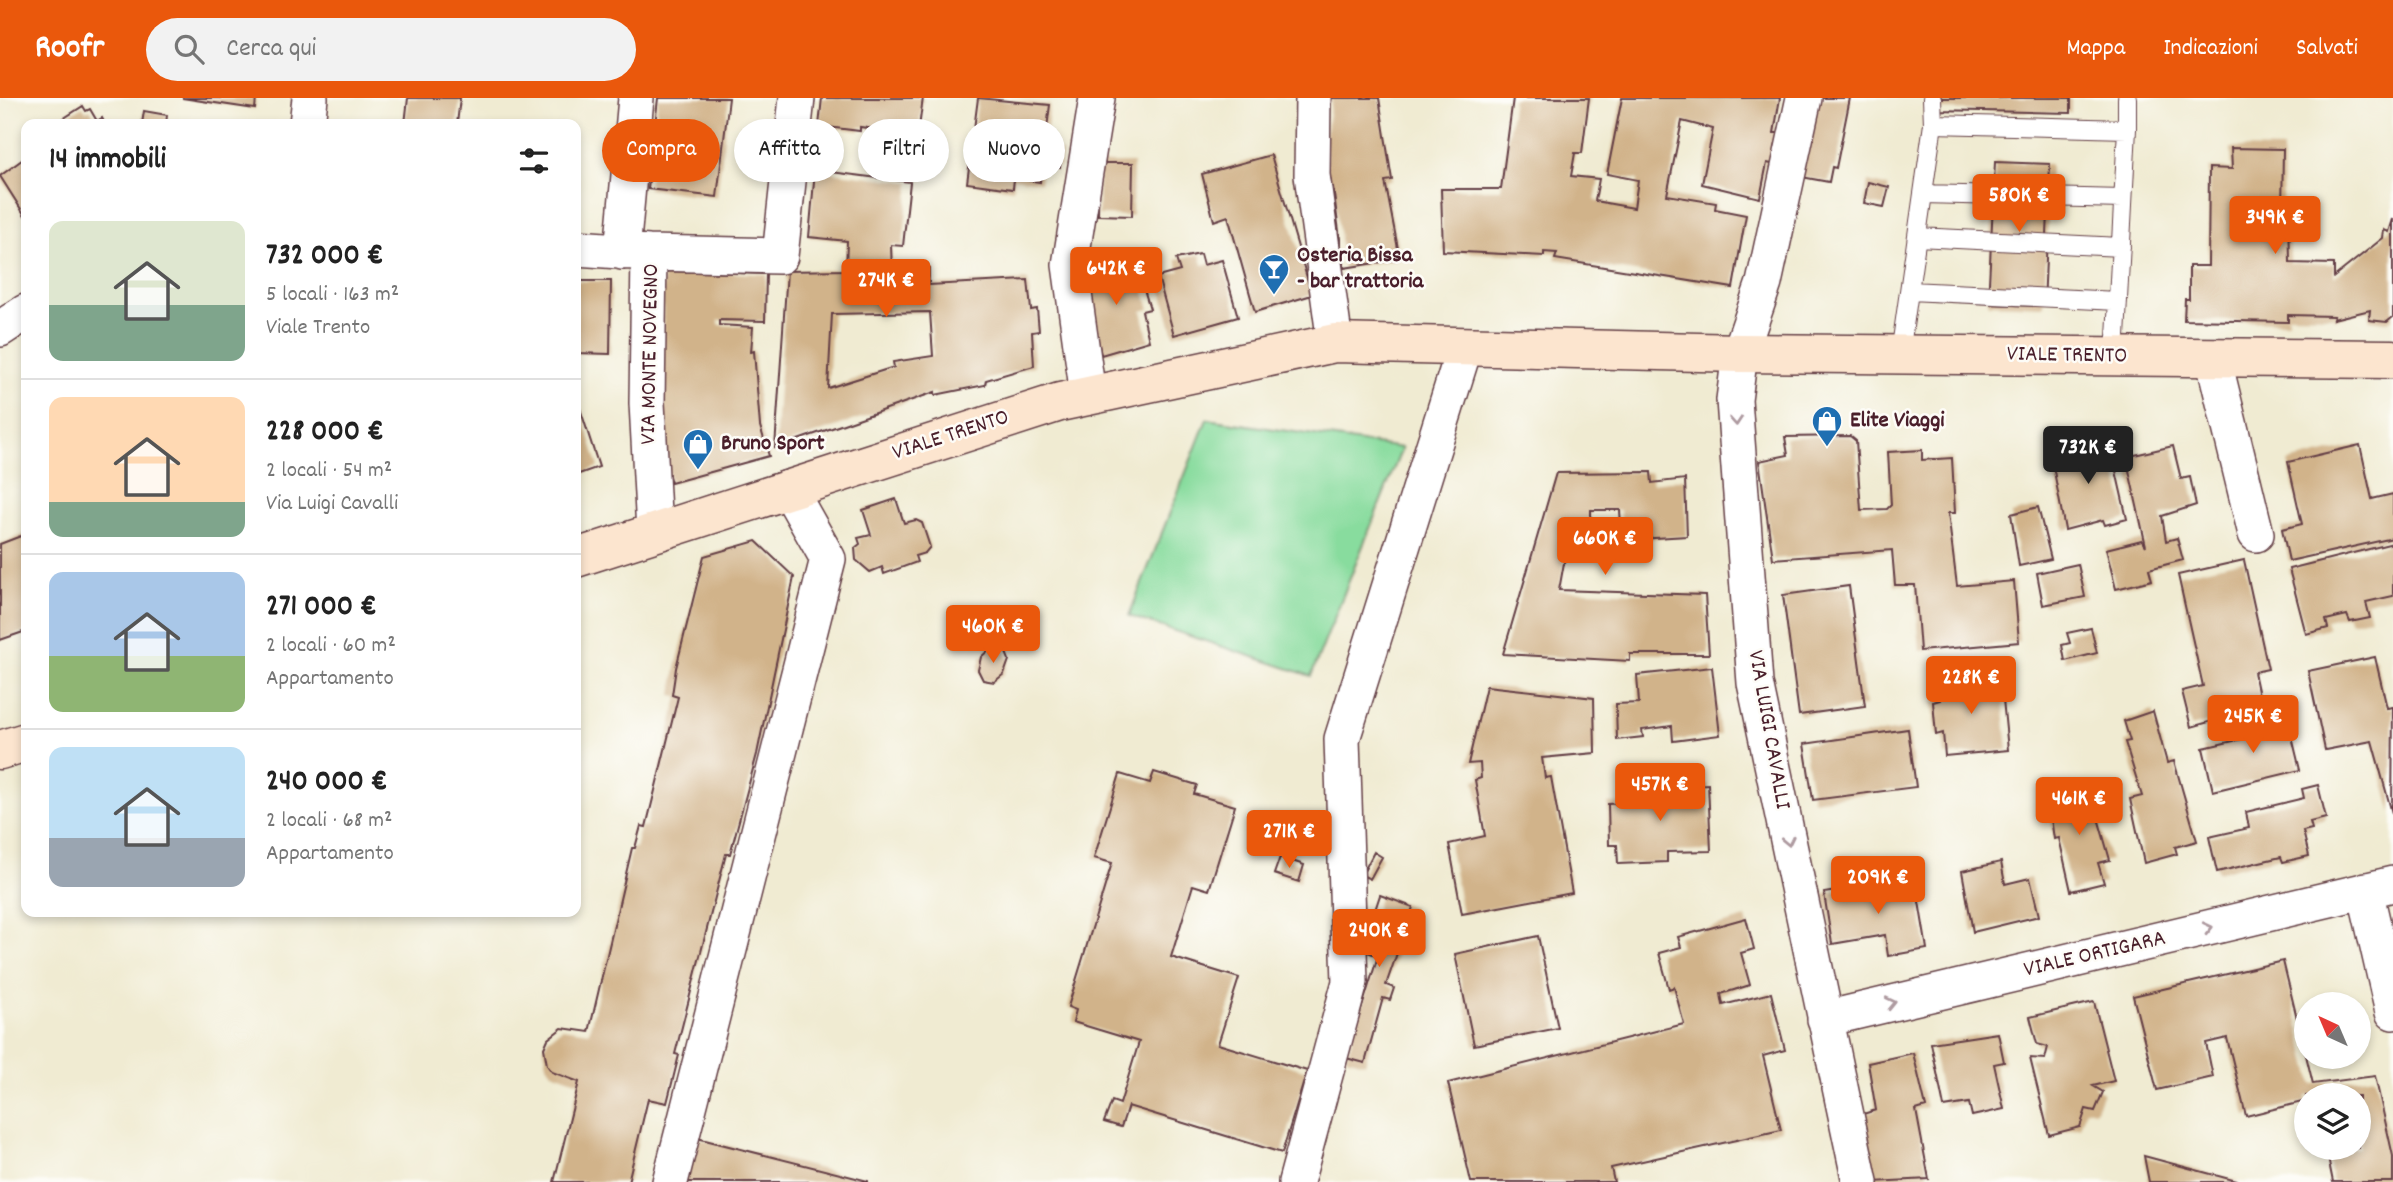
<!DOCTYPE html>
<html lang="it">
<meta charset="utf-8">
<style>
body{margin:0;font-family:Dekko,sans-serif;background:#f2f2f2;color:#222;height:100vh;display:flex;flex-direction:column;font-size:26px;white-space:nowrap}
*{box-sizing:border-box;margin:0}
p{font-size:23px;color:#767676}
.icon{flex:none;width:38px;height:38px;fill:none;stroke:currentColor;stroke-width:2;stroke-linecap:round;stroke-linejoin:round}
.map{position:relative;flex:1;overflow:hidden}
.drawer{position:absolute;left:21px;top:21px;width:560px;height:798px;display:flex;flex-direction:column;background:#fff;border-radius:14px;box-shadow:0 4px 10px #0003}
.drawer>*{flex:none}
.hud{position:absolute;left:602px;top:21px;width:665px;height:63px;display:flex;gap:14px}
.needle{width:46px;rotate:316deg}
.buttons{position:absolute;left:2294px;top:894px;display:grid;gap:14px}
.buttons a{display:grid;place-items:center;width:77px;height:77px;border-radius:50%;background:#fff;box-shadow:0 4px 10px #0003;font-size:35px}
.price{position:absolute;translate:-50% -60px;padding:0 16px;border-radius:7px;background:#ea580c;color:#fff;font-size:23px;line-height:46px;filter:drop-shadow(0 2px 4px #0008)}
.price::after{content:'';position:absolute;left:50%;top:42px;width:21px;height:16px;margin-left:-10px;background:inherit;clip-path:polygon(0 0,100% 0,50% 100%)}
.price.current{background:#222;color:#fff}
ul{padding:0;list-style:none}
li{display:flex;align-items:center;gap:21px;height:175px;padding:0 28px}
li+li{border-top:2px solid #e0e0e0}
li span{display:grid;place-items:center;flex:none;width:196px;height:140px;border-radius:14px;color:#555}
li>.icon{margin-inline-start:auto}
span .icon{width:84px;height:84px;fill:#fffc;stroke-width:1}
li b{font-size:30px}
h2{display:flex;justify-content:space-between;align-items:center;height:84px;padding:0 28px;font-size:30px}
.tag{padding:0 24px;border-radius:32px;background:#fff;box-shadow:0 4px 10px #0003;font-size:24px;line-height:63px}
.tag.current{background:#ea580c;color:#fff}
header{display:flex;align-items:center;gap:42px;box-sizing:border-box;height:98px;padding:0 35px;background:#ea580c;color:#fff}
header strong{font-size:33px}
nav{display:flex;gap:38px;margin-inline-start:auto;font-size:24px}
.search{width:490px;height:63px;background:#f2f2f2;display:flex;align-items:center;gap:18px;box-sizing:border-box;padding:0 24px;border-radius:38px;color:#767676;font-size:26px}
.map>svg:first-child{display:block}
.green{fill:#88dc9e;stroke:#697e64;stroke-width:2}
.building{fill:#d1b38a;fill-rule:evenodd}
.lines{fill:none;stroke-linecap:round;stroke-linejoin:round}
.service-casing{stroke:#633e44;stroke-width:20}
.minor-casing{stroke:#633e44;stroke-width:38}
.secondary-casing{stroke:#633e44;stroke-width:41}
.service{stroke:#fff;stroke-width:18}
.minor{stroke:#fff;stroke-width:35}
.secondary{stroke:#fce5cf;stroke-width:38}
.oneway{stroke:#ae9aa0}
.labels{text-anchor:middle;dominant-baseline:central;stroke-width:5;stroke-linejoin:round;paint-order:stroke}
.poi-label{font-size:23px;font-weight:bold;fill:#4a1f2b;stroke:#fdfcf7;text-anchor:start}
.street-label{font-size:23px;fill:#4a1f2b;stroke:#fdfcf7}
</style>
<header>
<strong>Roofr</strong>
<div class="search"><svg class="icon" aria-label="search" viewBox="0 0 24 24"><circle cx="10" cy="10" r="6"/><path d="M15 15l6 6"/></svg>Cerca qui</div>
<nav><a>Mappa</a><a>Indicazioni</a><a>Salvati</a></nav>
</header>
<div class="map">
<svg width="2393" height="1084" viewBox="0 0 2393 1084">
<rect width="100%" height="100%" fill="#fdfcf7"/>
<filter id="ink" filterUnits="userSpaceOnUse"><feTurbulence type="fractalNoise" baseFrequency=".0143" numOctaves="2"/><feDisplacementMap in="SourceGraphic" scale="14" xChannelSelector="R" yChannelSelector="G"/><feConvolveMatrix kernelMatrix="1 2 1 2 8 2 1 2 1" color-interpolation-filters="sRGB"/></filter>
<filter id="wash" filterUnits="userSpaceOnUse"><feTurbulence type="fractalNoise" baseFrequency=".00686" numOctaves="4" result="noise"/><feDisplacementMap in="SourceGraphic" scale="28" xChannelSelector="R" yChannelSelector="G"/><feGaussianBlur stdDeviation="1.57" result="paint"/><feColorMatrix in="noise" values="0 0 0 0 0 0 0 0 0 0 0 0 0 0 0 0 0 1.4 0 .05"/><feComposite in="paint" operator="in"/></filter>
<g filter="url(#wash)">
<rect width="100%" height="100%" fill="#f0ebd2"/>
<!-- green -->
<path class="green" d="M1207,321L1402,350L1311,578L1129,518Z"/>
<g id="blocks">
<!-- building -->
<path class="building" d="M182,0H256L255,11Z
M408,0H460L457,26H405Z
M658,0H729L717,99L648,91Z
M822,0H923L918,37L860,29V33L819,28Z
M978,0L1050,7L1040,84L1014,80L1013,91L967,85Z
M1332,0H1379L1392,82L1385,83L1400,161L1344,170L1333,89L1328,90L1325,37Z
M1513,0H1589L1582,55H1575L1571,78L1599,81L1595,103L1634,110L1638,82L1607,76L1622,0H1780L1774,35H1782L1776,67L1767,65L1760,100L1702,86L1713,31L1682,23L1667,97L1716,105L1715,111L1746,117L1733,190L1555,161L1557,155L1544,154V158L1443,153L1441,91H1501Z
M1811,0H1850L1836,70L1832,69L1829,84L1796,78Z
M1937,0H2071V15L1936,12Z
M83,8L86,13L90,11L97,23L102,20L105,26H55Z
M144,13L167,17L166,26H142Z
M2231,50L2283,51L2282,115H2289L2290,165L2334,166V179L2383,140L2384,132L2389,134L2393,121V219L2387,224L2369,222L2370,212L2333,221L2334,218L2288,217V224L2184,222L2185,201H2189V168H2208L2209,70L2232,71Z
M1054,52L1062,53L1060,69L1052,67Z
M1271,57L1312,197L1255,214L1228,118L1214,123L1202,76Z
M26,59V119L0,78Z
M1995,64L2050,66L2044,208L1988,206Z
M1099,65H1133L1132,118L1098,117Z
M815,72L910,84L903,148L891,147L892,173L929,169V187L1028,182L1031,212L1037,211L1039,233L1032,234L1034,268L986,282L985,287L935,297V294L775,350L787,173L846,172L847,143L809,139ZM930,214L933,258L893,264L894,269L828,290L832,216Z
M1868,84L1889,89L1884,109L1864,105Z
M1113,156L1120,184L1140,178L1150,211L1142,213L1149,243L1101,257L1088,193L1089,163Z
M1200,156L1203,167L1222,162L1238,219L1174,237L1158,179L1180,173L1176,161Z
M663,173L766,176L765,223L719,222V227L753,229L751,254L754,253L760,328L769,358L671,385L663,357Z
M576,183H611L610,256L576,255Z
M576,298L599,369L576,377Z
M1850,338L1856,343L1861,412L1887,411L1891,407L1888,354L1922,352V362L1952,360L1955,415H1948L1957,488L2014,483L2019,544L1920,553L1915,487H1895L1892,452L1773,461L1759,363L1788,357L1785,339Z
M2109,342L2127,421L2105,427L2103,422L2065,432L2051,357Z
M2360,347L2372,401L2393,396V440L2289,463L2282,431L2302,426L2288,364Z
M2173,348L2181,381L2190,379L2196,407L2162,418L2166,443L2177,440L2183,462L2149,471L2152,482L2116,491L2106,451L2142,442L2146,448L2126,359Z
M1651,374L1652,385L1685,381L1687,438L1622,442L1620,412H1591V431L1584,430V443H1568L1559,492L1705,497L1709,556H1630V563L1503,556L1556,375Z
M896,401L904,425L916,422L922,425L930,449L925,455L915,458L917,464L884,476L882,469L870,474L856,462L855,450L860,446L858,440L871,437L863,412Z
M2038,409L2051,461L2019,468L2011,416Z
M26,436V533L0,542V446Z
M756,443L794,479L757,656L730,756H726L675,956L679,957L667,1005L648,1001L628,1084H554L579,984L552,974L547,967L544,950L548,941L562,930L589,934L632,750H635L641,728L646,729L678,599L672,597L676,570L704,458Z
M2393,445V498L2366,504L2370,520L2350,524L2347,517L2326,522L2328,530L2306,536L2289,471Z
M2244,462L2268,571L2254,574L2260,602L2237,606L2238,616L2191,629L2182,593L2203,588L2178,477Z
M2078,466L2085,499L2043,507L2037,475Z
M1849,488L1865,608L1799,617L1783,497Z
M2091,530L2097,555L2065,563L2062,547L2070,545L2067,535Z
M991,550L1005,552L1009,562L1004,576L994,584L983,582L978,572L981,559Z
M2375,559L2387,610L2393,609L2392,715L2372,643L2325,652L2308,573Z
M1712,569L1720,637L1673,643L1672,628L1642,632L1643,639L1617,642L1616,606L1639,605L1637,577Z
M1992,576V582L2001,581L2008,652L1945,658L1943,635L1936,637L1933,604L1940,602L1938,584Z
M1486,588L1594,600L1595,655L1542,660L1545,680L1551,679L1572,795L1462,816L1449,746L1485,738L1475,682L1481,680L1480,665L1468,666Z
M2153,613L2167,665L2174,663L2197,743L2175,749L2177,756L2144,765L2130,701L2142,698L2125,644L2130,643L2124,623Z
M2287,618L2300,672L2213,693L2203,650L2242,641L2239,629Z
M1908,631L1916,689L1813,702L1804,646Z
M1154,674L1197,687L1194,696L1235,708L1209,792L1193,787L1171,859L1239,880L1218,946L1307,973L1282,1055L1128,1008L1121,1029L1104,1024L1112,1003L1120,1006L1139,944L1073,924L1076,912L1068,909L1112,765L1094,760L1120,676L1150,685Z
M1708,686L1711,753L1667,754V764L1618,766L1617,747H1609L1608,706L1627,705L1626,691Z
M2318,687L2326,720L2310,724L2312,731L2303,733L2309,758L2283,764L2281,759L2217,774L2209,739L2249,730L2246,714L2304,700L2302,691Z
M2088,689L2090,707L2094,706L2110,762L2098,765L2104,785L2071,793L2059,740L2054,741L2048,699Z
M1374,754L1382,759L1370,781L1362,777Z
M1280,759L1304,767L1299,784L1274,776Z
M2001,764L2005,786L2030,780L2039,818L1973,834L1962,773Z
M1915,780L1927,851L1888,858L1885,837L1832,846L1824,795Z
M1380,797L1413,809L1386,887L1394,890L1390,902L1383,900L1365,965L1346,960L1378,858L1362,852Z
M1746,820L1754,851L1741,855L1750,887L1721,896L1723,907L1771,895L1785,952L1763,958L1781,1032L1611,1070L1614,1084H1471L1448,985L1684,926L1674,889L1669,891L1659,855L1681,849L1678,839Z
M1538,838L1558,930L1474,947L1455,856Z
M2283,863L2313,986L2375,978L2393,1058V1084H2333L2326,1050H2359V998H2306V1003L2246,1018L2227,940L2206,945L2213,979L2157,992L2133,898Z
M2094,904L2114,983L2093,988L2103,994L2095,1013L2086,1011L2080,1029L2049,1037L2030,960L2045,961L2048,949L2037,946L2030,919Z
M1998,935L2004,964L1994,966L2004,1011L1972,1018L1969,1005L1944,1009L1931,945Z
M1913,955L1926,1009L1916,1012L1929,1081L1873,1084L1860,1017L1876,1012L1868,965Z
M697,1040L868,1083V1084H672Z
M2144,1058L2237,1083V1084H2149Z"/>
</g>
</g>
<g filter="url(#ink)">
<use href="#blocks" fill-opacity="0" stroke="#633e44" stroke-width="2"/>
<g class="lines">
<!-- service casing -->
<g class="service-casing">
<path id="service" d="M1932,0L1933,26
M2127,31V0
M1923,96L2123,101
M1917,139L2121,149
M1909,193L2118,203
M1900,256L1933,26L2127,31L2115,258"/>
</g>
<!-- minor casing -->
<g class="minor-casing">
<path id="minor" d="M1313,0L1312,77L1335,245
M1804,0L1764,185L1740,255L1734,302L1755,585L1860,1084
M307,26L310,0
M576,150L649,155L780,158L797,0
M622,154L636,0
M649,155L647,305L654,433
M0,231L26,214
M2213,259L2256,436
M1088,297L1070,167L1097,0
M2365,792L2393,914
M1825,921L2393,786
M670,1084L828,461L788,390
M1296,1084L1350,884L1342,641L1465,248"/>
</g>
<!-- secondary casing -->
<g class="secondary-casing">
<path id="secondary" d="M576,460L1060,304L1335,245L1740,255L2393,261
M0,652L26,644"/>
</g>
<!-- service -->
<use href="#service" class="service"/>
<!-- minor -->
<use href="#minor" class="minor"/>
<!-- secondary -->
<use href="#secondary" class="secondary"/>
</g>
<!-- one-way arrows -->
<defs><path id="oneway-chevron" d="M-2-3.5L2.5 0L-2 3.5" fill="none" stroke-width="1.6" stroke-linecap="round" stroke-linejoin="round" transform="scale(1.75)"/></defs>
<g class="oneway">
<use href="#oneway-chevron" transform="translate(1736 323) rotate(86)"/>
<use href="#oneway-chevron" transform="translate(1788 743) rotate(78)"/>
<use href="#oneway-chevron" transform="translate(2208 830) rotate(-13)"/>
<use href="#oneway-chevron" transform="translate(1891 905) rotate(-13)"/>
</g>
</g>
<!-- icons -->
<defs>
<g id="bar-pin" transform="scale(1.575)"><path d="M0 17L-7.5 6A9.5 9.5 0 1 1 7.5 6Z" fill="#1f6fb2" stroke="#fdfcf7"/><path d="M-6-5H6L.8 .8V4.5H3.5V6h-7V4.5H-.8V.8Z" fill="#fff"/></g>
<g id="shop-pin" transform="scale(1.575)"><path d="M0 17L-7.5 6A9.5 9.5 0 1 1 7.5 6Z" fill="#1f6fb2" stroke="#fdfcf7"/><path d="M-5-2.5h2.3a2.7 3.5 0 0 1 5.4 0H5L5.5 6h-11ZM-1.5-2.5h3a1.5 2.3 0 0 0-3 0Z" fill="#fff"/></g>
</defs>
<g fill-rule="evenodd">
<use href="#bar-pin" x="1274" y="171"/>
<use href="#shop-pin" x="1827" y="323"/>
<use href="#shop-pin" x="698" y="346"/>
</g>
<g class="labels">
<!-- poi labels -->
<g class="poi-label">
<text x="1297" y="158">Osteria Bissa<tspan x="1297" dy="26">- bar trattoria</tspan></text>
<text x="1850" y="323">Elite Viaggi</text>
<text x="721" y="346">Bruno Sport</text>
</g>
<!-- street labels -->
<g class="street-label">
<text transform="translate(651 256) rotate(-89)">VIA MONTE NOVEGNO</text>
<text transform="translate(2067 258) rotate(1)">VIALE TRENTO</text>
<text transform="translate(951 338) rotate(-18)">VIALE TRENTO</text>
<text transform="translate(1768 632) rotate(80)">VIA LUIGI CAVALLI</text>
<text transform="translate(2095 857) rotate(-13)">VIALE ORTIGARA</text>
</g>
</g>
</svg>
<div class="buttons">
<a><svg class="needle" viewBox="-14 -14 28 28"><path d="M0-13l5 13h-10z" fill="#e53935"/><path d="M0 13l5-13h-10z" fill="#767676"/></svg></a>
<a><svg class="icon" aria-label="layers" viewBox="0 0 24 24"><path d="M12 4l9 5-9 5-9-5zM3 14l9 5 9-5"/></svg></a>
</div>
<b class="price" style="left:2019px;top:136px">580K €</b>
<b class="price" style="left:2275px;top:158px">349K €</b>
<b class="price" style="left:1116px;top:209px">642K €</b>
<b class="price" style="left:886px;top:221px">274K €</b>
<b class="price current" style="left:2088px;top:388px">732K €</b>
<b class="price" style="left:1605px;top:479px">660K €</b>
<b class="price" style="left:993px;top:567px">460K €</b>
<b class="price" style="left:1971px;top:618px">228K €</b>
<b class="price" style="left:2253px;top:657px">245K €</b>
<b class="price" style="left:1660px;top:725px">457K €</b>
<b class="price" style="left:2079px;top:739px">461K €</b>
<b class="price" style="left:1289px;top:772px">271K €</b>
<b class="price" style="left:1878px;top:818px">209K €</b>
<b class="price" style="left:1379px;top:871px">240K €</b>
<div class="hud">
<a class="tag current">Compra</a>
<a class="tag">Affitta</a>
<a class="tag">Filtri</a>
<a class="tag">Nuovo</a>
</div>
<section class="drawer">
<h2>14 immobili<svg class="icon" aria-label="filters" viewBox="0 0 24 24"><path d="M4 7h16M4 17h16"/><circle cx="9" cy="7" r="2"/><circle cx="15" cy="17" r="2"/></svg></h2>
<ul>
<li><span style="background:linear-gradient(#dfe7d0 60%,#7fa58c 0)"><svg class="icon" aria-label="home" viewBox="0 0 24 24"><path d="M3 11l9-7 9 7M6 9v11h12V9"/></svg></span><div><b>732 000 €</b><p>5 locali · 163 m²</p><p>Viale Trento</p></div></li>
<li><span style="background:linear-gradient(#ffd9b3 75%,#7fa58c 0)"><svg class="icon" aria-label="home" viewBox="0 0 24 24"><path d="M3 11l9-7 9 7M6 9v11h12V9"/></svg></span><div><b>228 000 €</b><p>2 locali · 54 m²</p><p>Via Luigi Cavalli</p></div></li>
<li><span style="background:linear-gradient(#a9c7e8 60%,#8fb573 0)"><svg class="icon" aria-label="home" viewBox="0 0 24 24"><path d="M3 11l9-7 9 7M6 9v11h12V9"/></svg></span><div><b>271 000 €</b><p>2 locali · 60 m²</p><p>Appartamento</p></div></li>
<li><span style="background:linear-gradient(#bfe0f5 65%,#9aa5b1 0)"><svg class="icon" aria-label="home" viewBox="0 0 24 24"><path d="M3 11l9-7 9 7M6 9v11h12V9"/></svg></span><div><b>240 000 €</b><p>2 locali · 68 m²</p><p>Appartamento</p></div></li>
</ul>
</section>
</div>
